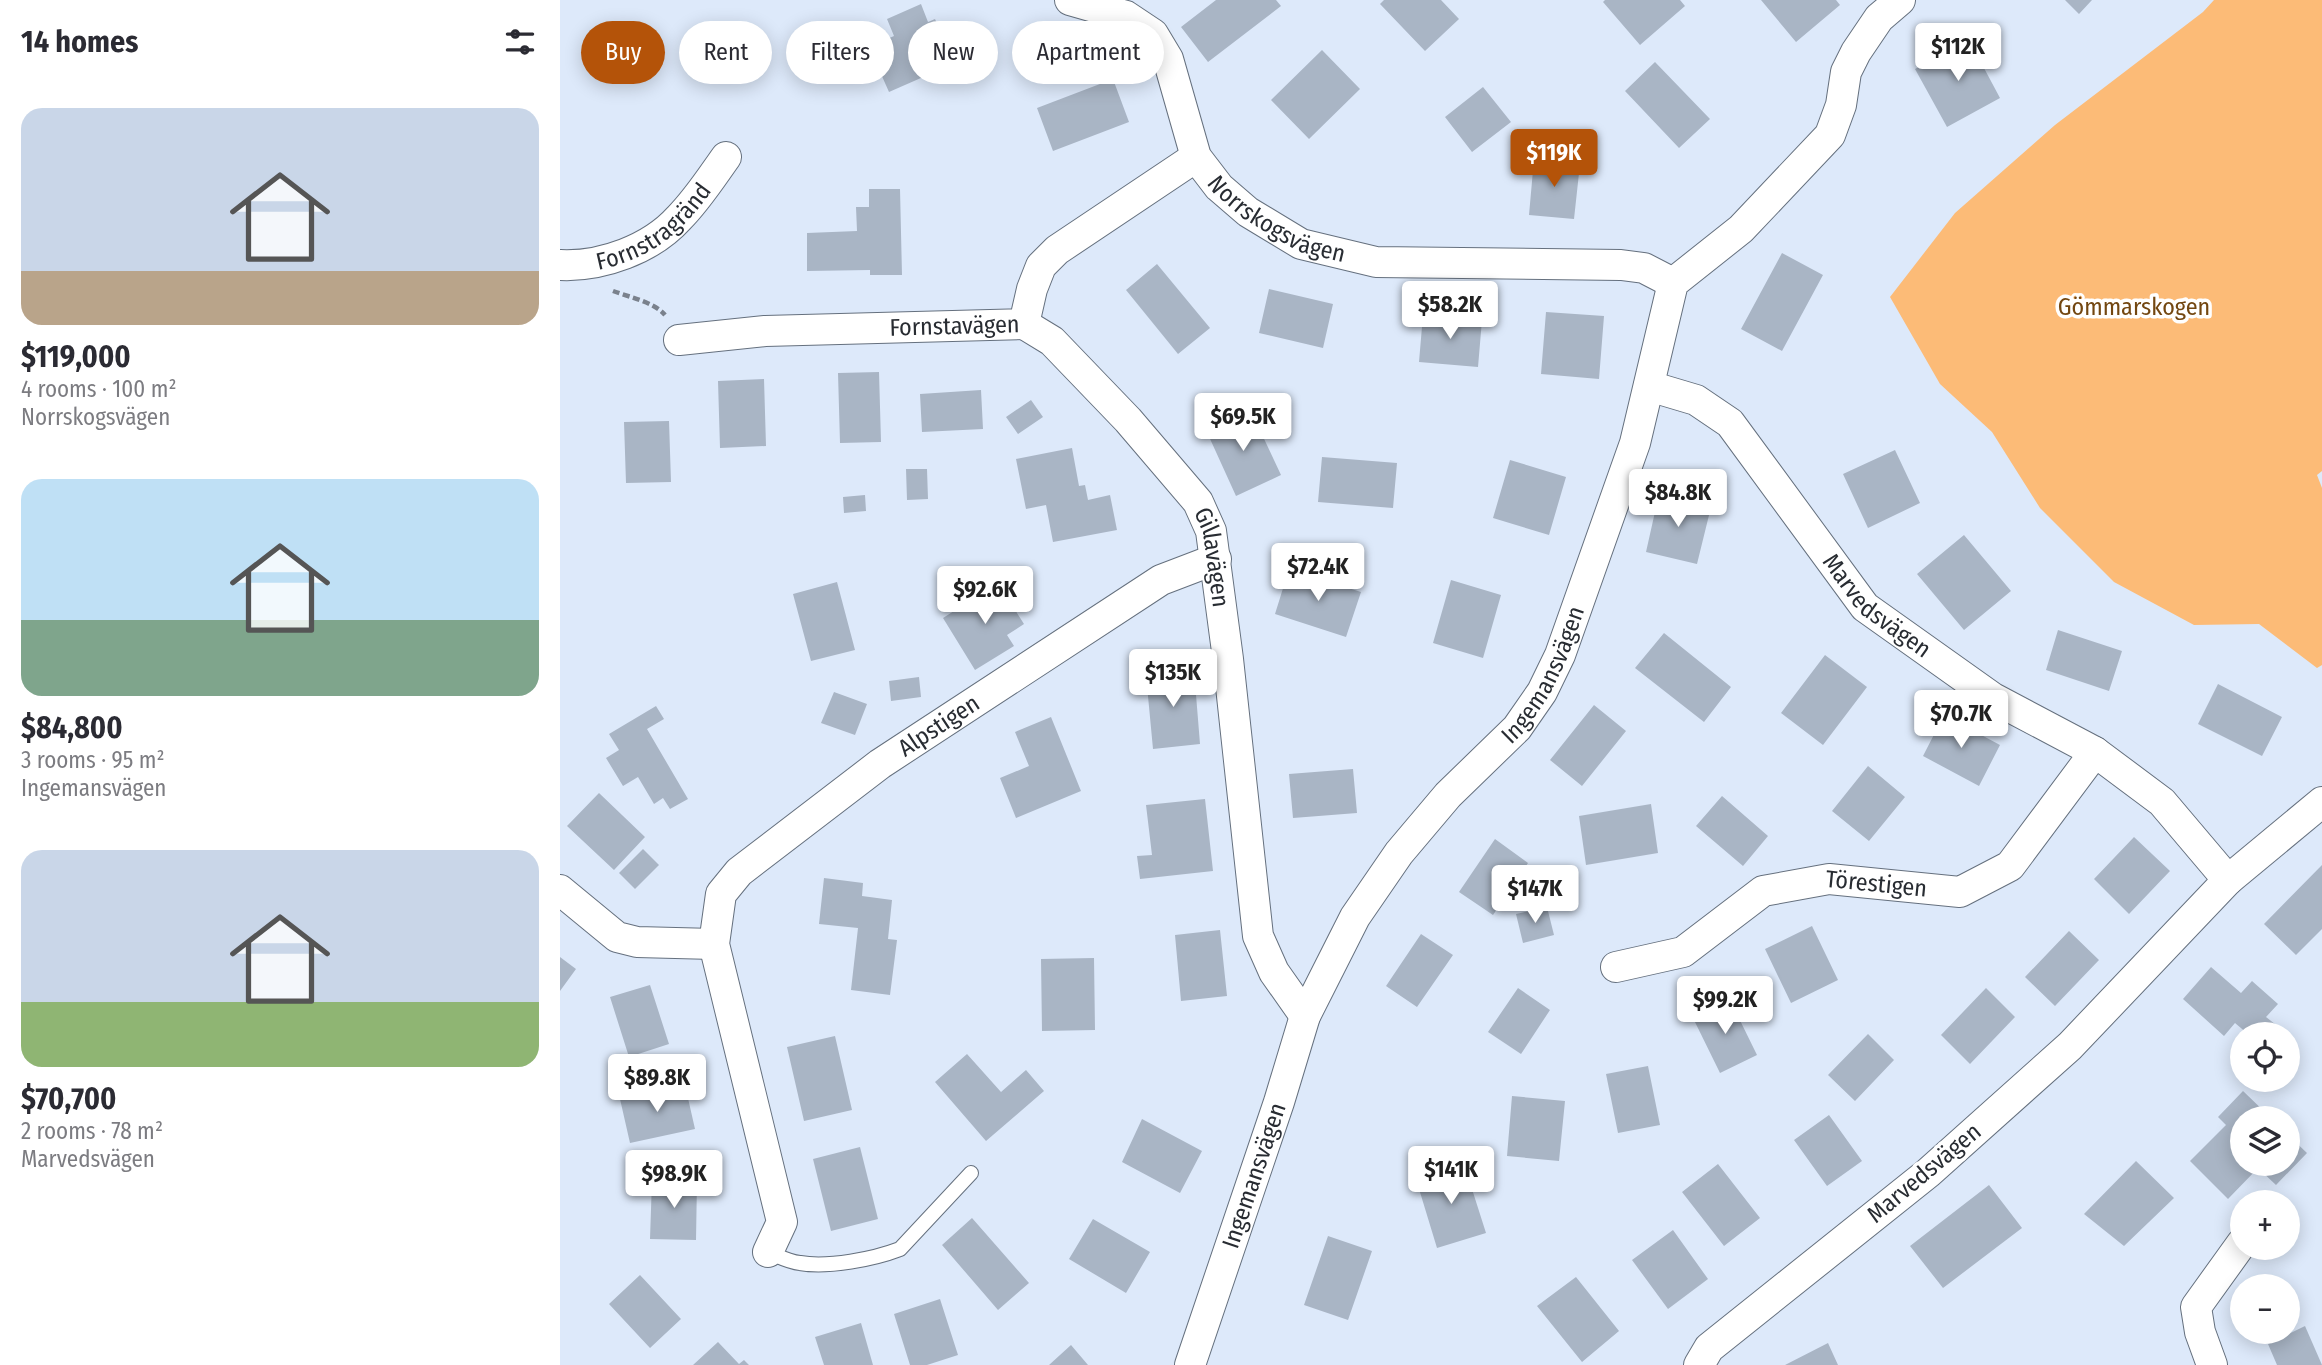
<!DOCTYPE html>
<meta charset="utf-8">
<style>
body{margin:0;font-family:"Fira Sans Condensed",sans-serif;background:#f7f7f7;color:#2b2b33;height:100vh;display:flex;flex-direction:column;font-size:26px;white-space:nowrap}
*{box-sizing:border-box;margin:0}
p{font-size:23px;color:#7c7c81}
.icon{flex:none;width:38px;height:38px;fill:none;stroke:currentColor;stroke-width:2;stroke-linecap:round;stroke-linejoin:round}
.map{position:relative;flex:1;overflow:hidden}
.drawer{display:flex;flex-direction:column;background:#fff;width:560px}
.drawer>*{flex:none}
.banner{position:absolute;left:21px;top:21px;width:665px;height:63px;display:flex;gap:14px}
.buttons{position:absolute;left:1670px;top:1022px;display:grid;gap:14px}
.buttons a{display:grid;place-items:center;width:70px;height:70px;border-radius:50%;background:#fff;box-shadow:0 4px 18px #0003;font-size:35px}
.price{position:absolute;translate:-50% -60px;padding:0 16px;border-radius:7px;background:#fff;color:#222;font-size:23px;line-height:46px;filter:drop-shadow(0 2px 4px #0008)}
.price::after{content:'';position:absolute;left:50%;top:42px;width:21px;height:16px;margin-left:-10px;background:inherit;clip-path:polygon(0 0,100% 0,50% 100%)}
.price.selected{background:#b45309;color:#fff}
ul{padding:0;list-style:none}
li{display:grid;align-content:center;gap:14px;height:371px;padding:0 21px}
li span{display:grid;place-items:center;height:217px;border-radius:21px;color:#555}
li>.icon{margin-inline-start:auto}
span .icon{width:126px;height:126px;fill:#fffc;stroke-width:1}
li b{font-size:30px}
h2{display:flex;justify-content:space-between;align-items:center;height:84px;padding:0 21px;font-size:30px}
.pill{padding:0 24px;border-radius:32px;background:#fff;box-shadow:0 4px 18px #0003;font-size:24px;line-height:63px}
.pill.selected{background:#b45309;color:#fff}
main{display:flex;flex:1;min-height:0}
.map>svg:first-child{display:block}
.green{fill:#fcbb77}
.building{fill:#a9b5c5}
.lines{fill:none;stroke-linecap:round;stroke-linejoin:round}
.lane-casing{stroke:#65707e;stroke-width:16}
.street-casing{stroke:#65707e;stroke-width:32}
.path{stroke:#7a818c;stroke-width:4.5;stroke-dasharray:7 3.5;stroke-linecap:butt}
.lane{stroke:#fff;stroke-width:14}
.street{stroke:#fff;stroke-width:30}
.labels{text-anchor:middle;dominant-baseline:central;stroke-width:7;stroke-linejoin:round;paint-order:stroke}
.street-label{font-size:24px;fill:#282c32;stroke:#fff}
.park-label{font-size:24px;fill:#734711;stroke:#fff}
</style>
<main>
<section class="drawer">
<h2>14 homes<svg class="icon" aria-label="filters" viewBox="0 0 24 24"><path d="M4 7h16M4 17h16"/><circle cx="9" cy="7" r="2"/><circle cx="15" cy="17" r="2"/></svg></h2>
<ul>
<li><span style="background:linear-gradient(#c9d6e8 75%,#b9a48a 0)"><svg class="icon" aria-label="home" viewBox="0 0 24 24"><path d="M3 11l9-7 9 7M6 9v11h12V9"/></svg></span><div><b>$119,000</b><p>4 rooms · 100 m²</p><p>Norrskogsvägen</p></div></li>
<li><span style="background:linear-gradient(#bfe0f5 65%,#7fa58c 0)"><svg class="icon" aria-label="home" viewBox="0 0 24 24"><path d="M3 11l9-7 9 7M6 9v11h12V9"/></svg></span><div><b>$84,800</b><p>3 rooms · 95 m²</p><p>Ingemansvägen</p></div></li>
<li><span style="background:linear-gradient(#c9d6e8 70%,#8fb573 0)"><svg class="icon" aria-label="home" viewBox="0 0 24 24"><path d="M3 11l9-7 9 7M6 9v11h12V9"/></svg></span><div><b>$70,700</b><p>2 rooms · 78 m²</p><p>Marvedsvägen</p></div></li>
</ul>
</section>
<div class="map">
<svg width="1762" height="1365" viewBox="0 0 1762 1365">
<rect width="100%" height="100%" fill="#dde9fa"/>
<!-- green -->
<path class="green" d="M1654,0H1762V471L1757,475L1762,488V665L1757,668L1699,624L1634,625L1554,582L1480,508L1432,432L1380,384L1330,297L1395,213L1495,125L1643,12Z"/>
<!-- building -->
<path class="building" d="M656,0H716L721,6L648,62L621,27Z
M824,0H881L899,19L865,51L820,4Z
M1045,0H1120L1125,6L1080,45L1043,2Z
M1201,0H1276L1280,5L1236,42Z
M1505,0H1532L1519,14Z
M361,4L368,22L375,19L387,47L394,44L403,66L372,79L370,74L329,92L309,47L334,36L327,19Z
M1409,40L1440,98L1387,127L1355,69Z
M762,50L800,89L749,139L711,100Z
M1095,62L1150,119L1119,148L1065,91Z
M553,79L569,122L493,151L477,108Z
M923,87L951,122L912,152L885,117Z
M974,159L1020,164L1014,219L969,215Z
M309,189H340L342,275H310V270L247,271V233L297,231L296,207H309Z
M1222,253L1263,275L1222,351L1181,329Z
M597,264L650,328L618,354L566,290Z
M709,289L773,304L763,348L699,333Z
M986,312L1044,316L1039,379L981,374Z
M863,315L922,320L918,367L859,362Z
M319,372L321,442L280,443L278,373Z
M204,379L206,446L160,448L158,381Z
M421,390L423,429L362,432L360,394Z
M471,400L483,417L458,434L446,417Z
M690,409L721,475L676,496L646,430Z
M109,421L111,482L66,483L64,422Z
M512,448L519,486L525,485L528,500L550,495L557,530L493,542L486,505L466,509L456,459Z
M1335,450L1360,503L1308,528L1283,474Z
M762,457L837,463L833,508L758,502Z
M950,460L1006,477L989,535L933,518Z
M346,469H367L368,499L347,500Z
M1099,494L1151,507L1137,564L1086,552Z
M305,495L306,511L284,513L283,497Z
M1404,535L1451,591L1404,630L1357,574Z
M729,569L801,592L786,637L715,614Z
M891,580L941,595L923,658L873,643Z
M277,582L295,650L251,661L233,594Z
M438,583L464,624L447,635L454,646L415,670L383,618Z
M1498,630L1562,651L1549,691L1486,670Z
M1104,633L1171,687L1144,722L1075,668Z
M1265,655L1307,687L1263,745L1221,713Z
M634,670L640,744L593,749L586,675Z
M359,677L361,697L331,701L329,681Z
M1658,684L1722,717L1702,756L1638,724Z
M274,692L307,704L295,735L261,723Z
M1034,705L1066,731L1022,786L990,760Z
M96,706L104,719L87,729L128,799L110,809L103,798L94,804L78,777L63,786L46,758L59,750L49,734Z
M1384,715L1440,745L1419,786L1363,756Z
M491,717L521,791L456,818L440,778L469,766L455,732Z
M1308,766L1345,797L1309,841L1272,811Z
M793,769L797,813L733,818L729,774Z
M39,793L85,837L54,870L7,826Z
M1162,796L1208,836L1183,866L1136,826Z
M645,799L653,871L580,879L577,856L592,855L586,805Z
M1091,804L1098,853L1026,865L1019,816Z
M1574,837L1610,871L1569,914L1534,879Z
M935,839L968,863L933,915L899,892Z
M83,849L99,865L75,889L59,873Z
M1762,865V929L1736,955L1704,924Z
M264,878L303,883L302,896L332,900L328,939L337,940L330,995L291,990L298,928L259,924Z
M987,907L994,935L963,943L956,914Z
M1252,926L1278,980L1231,1003L1205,949Z
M660,930L667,996L621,1001L615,935Z
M1509,931L1539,960L1495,1006L1465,977Z
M861,934L893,955L857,1007L826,986Z
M0,957L16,969L0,991Z
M534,958L535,1030L482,1031L481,959Z
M1651,967L1681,993L1692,981L1718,1004L1706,1017L1720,1028L1715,1034H1688L1675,1023L1664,1036L1623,999Z
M90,985L109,1044L69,1057L50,997Z
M958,988L990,1010L961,1054L928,1032Z
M1426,988L1455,1017L1410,1064L1381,1035Z
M1170,1000L1197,1055L1160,1073L1133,1018Z
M1308,1034L1334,1060L1295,1101L1268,1075Z
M275,1036L292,1110L244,1121L227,1047Z
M407,1054L441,1092L466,1070L484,1091L426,1141L375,1082Z
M1088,1066L1100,1125L1058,1133L1046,1074Z
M125,1085L135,1129L70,1143L60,1099Z
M1683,1091L1711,1118H1682V1164H1727V1134L1747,1153L1716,1185L1698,1168L1668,1199L1630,1161L1666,1125L1658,1117Z
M952,1096L1005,1101L999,1161L947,1156Z
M1269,1115L1302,1161L1267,1186L1234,1140Z
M582,1119L642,1151L620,1193L562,1162Z
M300,1147L318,1219L271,1231L253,1159Z
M1576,1161L1614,1198L1564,1246L1524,1214Z
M904,1164L926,1233L877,1248L856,1179Z
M1158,1164L1200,1218L1164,1246L1122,1192Z
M92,1180L137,1181L136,1240L90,1239Z
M1429,1185L1462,1228L1383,1288L1350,1246Z
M412,1218L469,1283L438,1310L382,1245Z
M533,1219L590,1252L566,1293L509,1259Z
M1113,1230L1148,1279L1108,1309L1072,1260Z
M768,1236L812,1251L788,1320L744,1305Z
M80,1275L121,1319L90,1348L49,1304Z
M1016,1277L1059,1331L1022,1362L977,1306Z
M380,1299L398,1355L367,1365H350L334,1314Z
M301,1323L313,1365H264L255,1337Z
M1745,1326L1762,1365H1717L1708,1344Z
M158,1342L179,1364L184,1360L189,1365H133Z
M1268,1343L1278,1365H1225Z
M511,1345L528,1365H489Z"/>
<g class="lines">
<!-- lane casing -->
<g class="lane-casing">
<path id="lane" d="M208,1252C218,1256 229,1262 240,1263C268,1268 314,1259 340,1249L411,1173"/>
</g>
<!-- street casing -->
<g class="street-casing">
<g id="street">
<path id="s1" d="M510,0L566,16L593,34L608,59L636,157L659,187L688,212L741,244L816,262L1061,265L1084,268L1113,283"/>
<path id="s2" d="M0,265C42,267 91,249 119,218C137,200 151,178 166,157"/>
<path id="s3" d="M464,324L492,341L568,420L638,502L651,531L668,659L698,936L714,972L745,1016"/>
<path id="s4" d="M119,340L205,331L464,324L472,289L481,266L497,250L636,157"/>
<path id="s5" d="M1089,386L1136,400L1170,423L1305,607L1433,698L1535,752L1602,802L1668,880L1510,1046L1368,1173L1149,1348L1139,1365"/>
<path d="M1668,880L1762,802"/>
<path d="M0,890L57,937L77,942L154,944"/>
<path id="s6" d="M1056,967L1123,952L1203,891L1269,879L1400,892L1450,866L1535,752"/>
<path id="s7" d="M208,1252L222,1222L154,944L161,894L179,872L320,764L601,580L656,559"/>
<path id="s8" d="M630,1365L719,1102L745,1016L795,917L839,853L888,795L957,728L982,692L1000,655L1075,443L1113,283L1181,229L1270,135L1281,105L1286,72L1296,52L1319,18L1340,0"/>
<path d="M1652,1365L1640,1332L1636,1307L1682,1243"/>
</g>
</g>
<!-- path -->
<path class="path" d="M53,291C69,297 94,302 105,315"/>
<!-- lane -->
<use href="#lane" class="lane"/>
<!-- street -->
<use href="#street" class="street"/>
</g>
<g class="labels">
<!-- street labels -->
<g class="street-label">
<text stroke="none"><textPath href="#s1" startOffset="327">Norrskogsvägen</textPath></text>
<text stroke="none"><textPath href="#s2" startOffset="105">Fornstragränd</textPath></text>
<text stroke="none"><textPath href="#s4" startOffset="276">Fornstavägen</textPath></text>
<text stroke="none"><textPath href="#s3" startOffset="308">Gillavägen</textPath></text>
<text stroke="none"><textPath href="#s5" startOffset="326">Marvedsvägen</textPath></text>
<text stroke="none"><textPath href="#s8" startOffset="788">Ingemansvägen</textPath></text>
<text stroke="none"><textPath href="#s7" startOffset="646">Alpstigen</textPath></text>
<text stroke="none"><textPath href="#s6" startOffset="284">Törestigen</textPath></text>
<text transform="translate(1364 1173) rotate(-40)">Marvedsvägen</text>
<text stroke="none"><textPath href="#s8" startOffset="200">Ingemansvägen</textPath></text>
</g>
<!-- park labels -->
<g class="park-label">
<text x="1574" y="307">Gömmarskogen</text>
</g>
</g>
</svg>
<div class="buttons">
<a><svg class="icon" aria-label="locate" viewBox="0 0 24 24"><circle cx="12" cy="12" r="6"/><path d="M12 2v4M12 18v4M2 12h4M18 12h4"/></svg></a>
<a><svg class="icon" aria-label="layers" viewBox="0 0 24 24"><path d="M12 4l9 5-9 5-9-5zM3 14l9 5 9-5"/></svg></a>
<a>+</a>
<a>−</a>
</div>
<b class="price" style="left:1398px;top:83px">$112K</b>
<b class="price selected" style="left:994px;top:189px">$119K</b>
<b class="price" style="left:890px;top:341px">$58.2K</b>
<b class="price" style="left:683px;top:453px">$69.5K</b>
<b class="price" style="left:1118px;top:529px">$84.8K</b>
<b class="price" style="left:758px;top:603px">$72.4K</b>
<b class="price" style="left:425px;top:626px">$92.6K</b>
<b class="price" style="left:613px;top:709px">$135K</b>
<b class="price" style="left:1401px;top:750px">$70.7K</b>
<b class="price" style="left:975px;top:925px">$147K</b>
<b class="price" style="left:1165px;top:1036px">$99.2K</b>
<b class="price" style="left:97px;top:1114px">$89.8K</b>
<b class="price" style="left:891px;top:1206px">$141K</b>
<b class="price" style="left:114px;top:1210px">$98.9K</b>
<div class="banner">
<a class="pill selected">Buy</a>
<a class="pill">Rent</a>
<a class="pill">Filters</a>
<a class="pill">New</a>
<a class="pill">Apartment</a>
</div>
</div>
</main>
